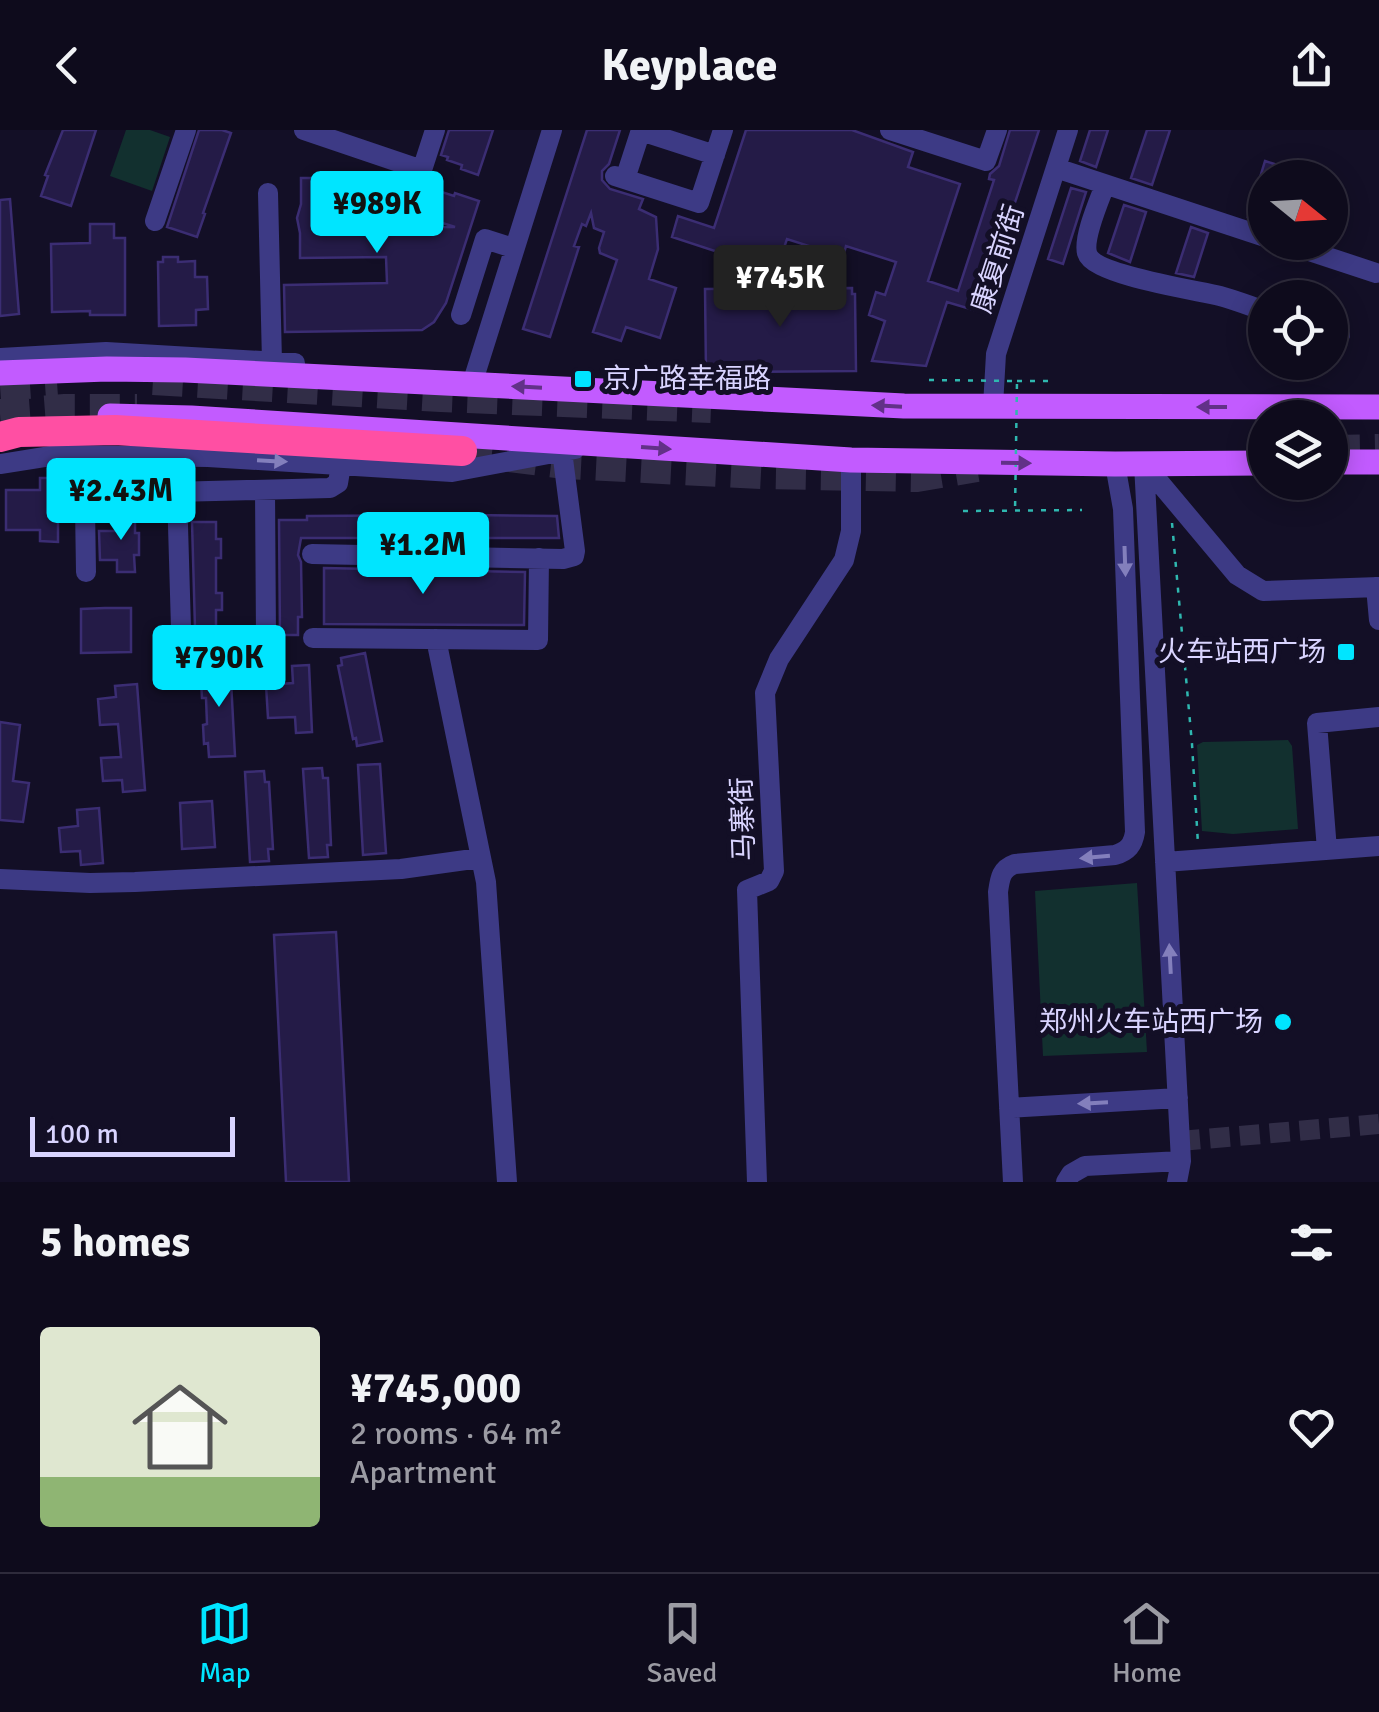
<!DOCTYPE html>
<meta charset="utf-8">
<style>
body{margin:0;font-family:Signika,"Noto Sans SC",sans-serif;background:#171425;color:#f1f3f6;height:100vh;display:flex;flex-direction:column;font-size:38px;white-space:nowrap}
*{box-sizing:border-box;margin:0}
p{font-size:32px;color:#9b9ba3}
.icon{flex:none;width:55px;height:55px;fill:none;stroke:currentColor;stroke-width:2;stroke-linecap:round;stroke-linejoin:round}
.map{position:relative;height:1052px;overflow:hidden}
.panel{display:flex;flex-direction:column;background:#0e0b1c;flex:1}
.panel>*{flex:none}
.needle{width:65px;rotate:108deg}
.buttons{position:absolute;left:1248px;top:30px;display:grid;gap:20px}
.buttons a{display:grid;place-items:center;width:100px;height:100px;border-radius:50%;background:#0e0b1c;box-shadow:0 5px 25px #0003,0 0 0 2px #2e2b3b;font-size:50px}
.scale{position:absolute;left:30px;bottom:25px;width:205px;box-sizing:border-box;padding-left:10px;border:5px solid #d9d4ff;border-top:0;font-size:28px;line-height:35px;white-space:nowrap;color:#d9d4ff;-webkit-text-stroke:8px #130f26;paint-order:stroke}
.price{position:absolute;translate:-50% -85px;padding:0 22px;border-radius:10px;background:#00e5ff;color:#111;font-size:32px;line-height:65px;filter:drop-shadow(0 2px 5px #0008)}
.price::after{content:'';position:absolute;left:50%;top:60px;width:30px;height:22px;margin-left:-15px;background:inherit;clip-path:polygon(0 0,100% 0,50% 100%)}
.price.current{background:#222;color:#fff}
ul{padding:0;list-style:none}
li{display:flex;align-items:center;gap:30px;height:250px;padding:0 40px}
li+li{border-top:2px solid #2e2b3b}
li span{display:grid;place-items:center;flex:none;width:280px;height:200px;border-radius:10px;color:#555}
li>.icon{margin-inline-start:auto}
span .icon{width:120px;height:120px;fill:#fffc;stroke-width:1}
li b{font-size:42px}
h2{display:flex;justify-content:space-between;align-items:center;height:120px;padding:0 40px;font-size:42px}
header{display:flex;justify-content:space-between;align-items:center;height:130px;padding:0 40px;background:#0e0b1c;font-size:45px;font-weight:700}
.menu{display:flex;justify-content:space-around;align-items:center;height:140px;border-top:2px solid #2e2b3b;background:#0e0b1c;font-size:28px;color:#9b9ba3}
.menu a{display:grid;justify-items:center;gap:5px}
.menu .current{color:#00e5ff}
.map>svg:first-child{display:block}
.green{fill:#12302f}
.building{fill:#241b47;stroke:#3b2d73;stroke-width:2.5}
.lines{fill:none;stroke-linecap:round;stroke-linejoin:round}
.minor-tunnel{stroke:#312d47;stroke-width:20;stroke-dasharray:20 10;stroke-linecap:butt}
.highway-tunnel{stroke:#312d47;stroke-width:30;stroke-dasharray:30 15;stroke-linecap:butt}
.path{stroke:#2fb8b0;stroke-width:2.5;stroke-dasharray:5 8;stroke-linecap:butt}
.minor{stroke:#3d3a85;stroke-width:20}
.major{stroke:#c25bff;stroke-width:25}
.highway{stroke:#ff4fa3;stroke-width:30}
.path-bridge{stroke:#2fb8b0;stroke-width:2.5;stroke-dasharray:5 8;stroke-linecap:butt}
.oneway{fill:#623188}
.oneway2{fill:#837fbc}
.poi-dot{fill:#00e5ff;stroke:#130f26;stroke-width:4}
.labels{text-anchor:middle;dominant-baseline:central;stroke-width:10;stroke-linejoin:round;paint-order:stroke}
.street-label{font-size:28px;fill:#d9d4ff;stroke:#130f26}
.poi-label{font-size:28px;fill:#d9d4ff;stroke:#130f26;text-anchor:end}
</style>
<header><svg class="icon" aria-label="back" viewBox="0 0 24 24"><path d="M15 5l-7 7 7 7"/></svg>Keyplace<svg class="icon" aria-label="share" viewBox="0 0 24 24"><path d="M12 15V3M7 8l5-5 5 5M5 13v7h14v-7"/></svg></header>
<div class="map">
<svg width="1379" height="1052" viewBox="0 0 1379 1052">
<rect width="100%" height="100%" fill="#130f26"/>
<!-- green -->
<path class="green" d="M126,0H150L170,7L152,61L110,46Z
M1288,610L1292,616L1298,699L1233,704L1202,701L1197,615L1203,612Z
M1137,753L1147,922L1043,926L1035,761Z"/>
<!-- building -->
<path class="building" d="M63,0H96L71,76L41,66L48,46L45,45Z
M199,0H222L231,3L203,83L205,84L197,107L167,97Z
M449,0H493L478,45L461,39L462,35L447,30L448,27L441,25Z
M587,0H620L609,34L602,41V50L610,59L643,69L639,79L656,87L658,119L649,149L676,158L660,208L626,197L621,211L593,202L617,130L600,123L599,118L604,102L594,98L591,83L586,96L582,94L574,116L579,117L550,207L523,199Z
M746,0H852L913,22L908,37L960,54L928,151L958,161L994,50L989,49L990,44L999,36L1010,0H1039L983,169H981L977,181L947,172L926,236L872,231L885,191L869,185L876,162L885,165L896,132L846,116L843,127L787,109L776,141L672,107L678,86L714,98Z
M1090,0H1108L1096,37L1080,31Z
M1147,0H1170L1152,55L1131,48Z
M1265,31L1309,45L1308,48H1265V93L1248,87Z
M301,48H378L377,112L382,98L455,97L389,76L398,48L454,66L455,63L479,71L446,173L434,192L422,200L285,202L284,155L387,153L386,127L300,128V103L297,88L301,74Z
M1071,58L1086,62L1063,134L1048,129Z
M10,69L19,184L0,186V70Z
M1124,75L1146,82L1130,132L1108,123Z
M90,94H114V108H125V185H90V181L52,182L51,114L90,113Z
M1191,97L1208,103L1194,147L1176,143Z
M163,127H178V132L195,131V147H207L208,179L196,180V195L159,196L158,132H163Z
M852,158V164H855L856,241L706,242L705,159Z
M40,348H58V412L40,411V400H6V360H40Z
M117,383H135V403H139V425H134L135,442H117V430H100L99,401H117Z
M469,385L557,386L559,408H301L298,425L301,432L302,487H298V505H280L279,390H307V386Z
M192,392H216V409H221V428H216V463H222V480H216V498H195Z
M324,438L525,442L524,495L324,494Z
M105,478H131V522L81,523V479Z
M365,523L382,611L357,616L356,608L353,609L338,536L342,535L341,528Z
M230,532L235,626L209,627L208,613L204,614L203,595L207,594L206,568H202L201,549L205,548L204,534Z
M309,535L312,602L296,603L295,587L268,588L266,555L293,553L292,536Z
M137,554L145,660L123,662L122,650L103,651L101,628L121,627L118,594L100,595L98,569L116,567L115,556Z
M0,592L20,595L13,651L29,653L23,692L0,690Z
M380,634L386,723L363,725L358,635Z
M322,638L323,648H328L331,715H327L328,727L309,728L303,639Z
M264,641L265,652H269L273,719H268L269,731L250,732L245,642Z
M212,671L215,717L182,719L180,673Z
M99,678L103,733L81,735L80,721L61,722L59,698L78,696L77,680Z
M336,802L349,1052H286L274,805Z"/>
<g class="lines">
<!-- minor-tunnel -->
<path class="minor-tunnel" d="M1180,1011L1379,994"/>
<!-- highway-tunnel -->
<path class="highway-tunnel" d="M153,250L441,267L711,278
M0,256L57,252
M0,284L65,279H137
M1330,320L1379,319
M462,321L565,334L761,344L917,347L977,337"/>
<!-- path -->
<path class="path" d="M1017,251H1052
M963,381L1082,380
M1172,393L1192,614L1198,714"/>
<!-- minor -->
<path class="minor" d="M304,0L422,40L435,0
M890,0L986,31L997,0
M641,1L715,25
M1056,38L1265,107
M615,46L699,73L723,0
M625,49L641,0
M1105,55C1099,71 1083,107 1087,123C1093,145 1196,160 1220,166C1235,170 1250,176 1265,181
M268,63L272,232
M155,91L186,0
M1282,112L1376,143
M461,185L485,109L513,118
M1330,202L1340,205
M0,228L106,222L295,233
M472,254L552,0
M993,276L996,224L1068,0
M0,334L57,325L208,327L452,342L575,319
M1144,334L1181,1031L1177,1052
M1144,334L1237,445L1263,461L1379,457
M265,360L266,508
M177,362L181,498
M312,424L563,429L574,426L575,421L562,321
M86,442L85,377L87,366L93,364L330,358L338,353L341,335
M1376,457L1379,490
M313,508L538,510L539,428
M436,509L486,752L507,1052
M1327,720L1317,593L1379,587
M1165,732L1379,716
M0,749L90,753L135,752L401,739L480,728
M1009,978L1178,968
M757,1052L747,760L769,751L774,741L765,563L779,529L844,430L851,401V330
M1013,1052L998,762C1000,748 1001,739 1015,734L1115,725C1128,721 1133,715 1135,702L1123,379L1115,334
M1066,1052L1071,1044L1085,1036L1181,1031"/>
<!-- major -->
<path class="major" d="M0,243L107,239L185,240L904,276L1379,277
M110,286L191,288L851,330L1115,334L1265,333
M1330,332H1379"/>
<!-- highway -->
<path class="highway" d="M0,307L19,302L115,300L462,321"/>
<!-- path-bridge -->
<path class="path-bridge" d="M929,250L1017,251L1015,382"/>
</g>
<!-- one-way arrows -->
<defs><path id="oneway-solid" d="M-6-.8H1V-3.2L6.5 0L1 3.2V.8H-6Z" transform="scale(2.5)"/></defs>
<g class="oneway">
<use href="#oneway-solid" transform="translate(527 257) rotate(-177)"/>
<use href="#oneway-solid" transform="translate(887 276) rotate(-177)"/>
<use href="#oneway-solid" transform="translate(1212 277) rotate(-180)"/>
<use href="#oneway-solid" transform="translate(656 318) rotate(4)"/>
<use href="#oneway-solid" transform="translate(1016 333) rotate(1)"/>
</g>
<g class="oneway2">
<use href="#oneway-solid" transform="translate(272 331) rotate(3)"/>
<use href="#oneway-solid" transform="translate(1125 431) rotate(88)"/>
<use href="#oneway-solid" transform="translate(1095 727) rotate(175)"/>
<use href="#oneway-solid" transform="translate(1170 829) rotate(-93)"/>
<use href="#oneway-solid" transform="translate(1093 973) rotate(177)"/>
</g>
<!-- markers -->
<g class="poi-dot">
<rect x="573" y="239" width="20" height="20" rx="5"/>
<rect x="1336" y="512" width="20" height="20" rx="5"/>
<circle cx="1283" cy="892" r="10"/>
</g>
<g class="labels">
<!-- street labels -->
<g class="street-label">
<text transform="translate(998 129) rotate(-72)">康复前街</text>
<text transform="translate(743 689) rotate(-92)">马寨街</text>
</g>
<!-- poi labels -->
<g class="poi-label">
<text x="603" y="249" text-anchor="start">京广路幸福路</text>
<text x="1326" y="522">火车站西广场</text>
<text x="1263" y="892">郑州火车站西广场</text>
</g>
</g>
</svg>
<div class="buttons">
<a><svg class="needle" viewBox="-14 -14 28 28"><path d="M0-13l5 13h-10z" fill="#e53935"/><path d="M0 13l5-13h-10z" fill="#9b9ba3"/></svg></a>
<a><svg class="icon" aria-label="locate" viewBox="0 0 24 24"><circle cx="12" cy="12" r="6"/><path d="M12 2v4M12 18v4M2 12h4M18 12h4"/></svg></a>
<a><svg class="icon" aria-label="layers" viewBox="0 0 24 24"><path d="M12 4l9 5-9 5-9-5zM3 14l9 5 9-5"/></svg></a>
</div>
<div class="scale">100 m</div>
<b class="price" style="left:377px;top:126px">¥989K</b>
<b class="price current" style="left:780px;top:200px">¥745K</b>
<b class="price" style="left:121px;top:413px">¥2.43M</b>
<b class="price" style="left:423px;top:467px">¥1.2M</b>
<b class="price" style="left:219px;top:580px">¥790K</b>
</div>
<section class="panel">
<h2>5 homes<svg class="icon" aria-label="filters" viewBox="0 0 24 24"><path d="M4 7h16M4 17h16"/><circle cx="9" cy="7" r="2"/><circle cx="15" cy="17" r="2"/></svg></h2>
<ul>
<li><span style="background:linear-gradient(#dfe7d0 75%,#8fb573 0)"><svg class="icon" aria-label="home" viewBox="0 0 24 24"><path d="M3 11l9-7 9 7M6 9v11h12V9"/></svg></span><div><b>¥745,000</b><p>2 rooms · 64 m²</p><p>Apartment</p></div><svg class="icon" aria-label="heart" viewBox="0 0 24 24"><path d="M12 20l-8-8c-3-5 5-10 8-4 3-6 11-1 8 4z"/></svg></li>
</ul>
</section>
<nav class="menu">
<a class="current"><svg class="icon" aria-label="map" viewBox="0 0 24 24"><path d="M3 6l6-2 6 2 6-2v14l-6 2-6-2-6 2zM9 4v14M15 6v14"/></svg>Map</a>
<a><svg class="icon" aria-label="saved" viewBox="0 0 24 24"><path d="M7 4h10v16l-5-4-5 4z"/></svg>Saved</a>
<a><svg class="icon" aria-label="home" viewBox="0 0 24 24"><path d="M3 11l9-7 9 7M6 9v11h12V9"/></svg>Home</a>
</nav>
